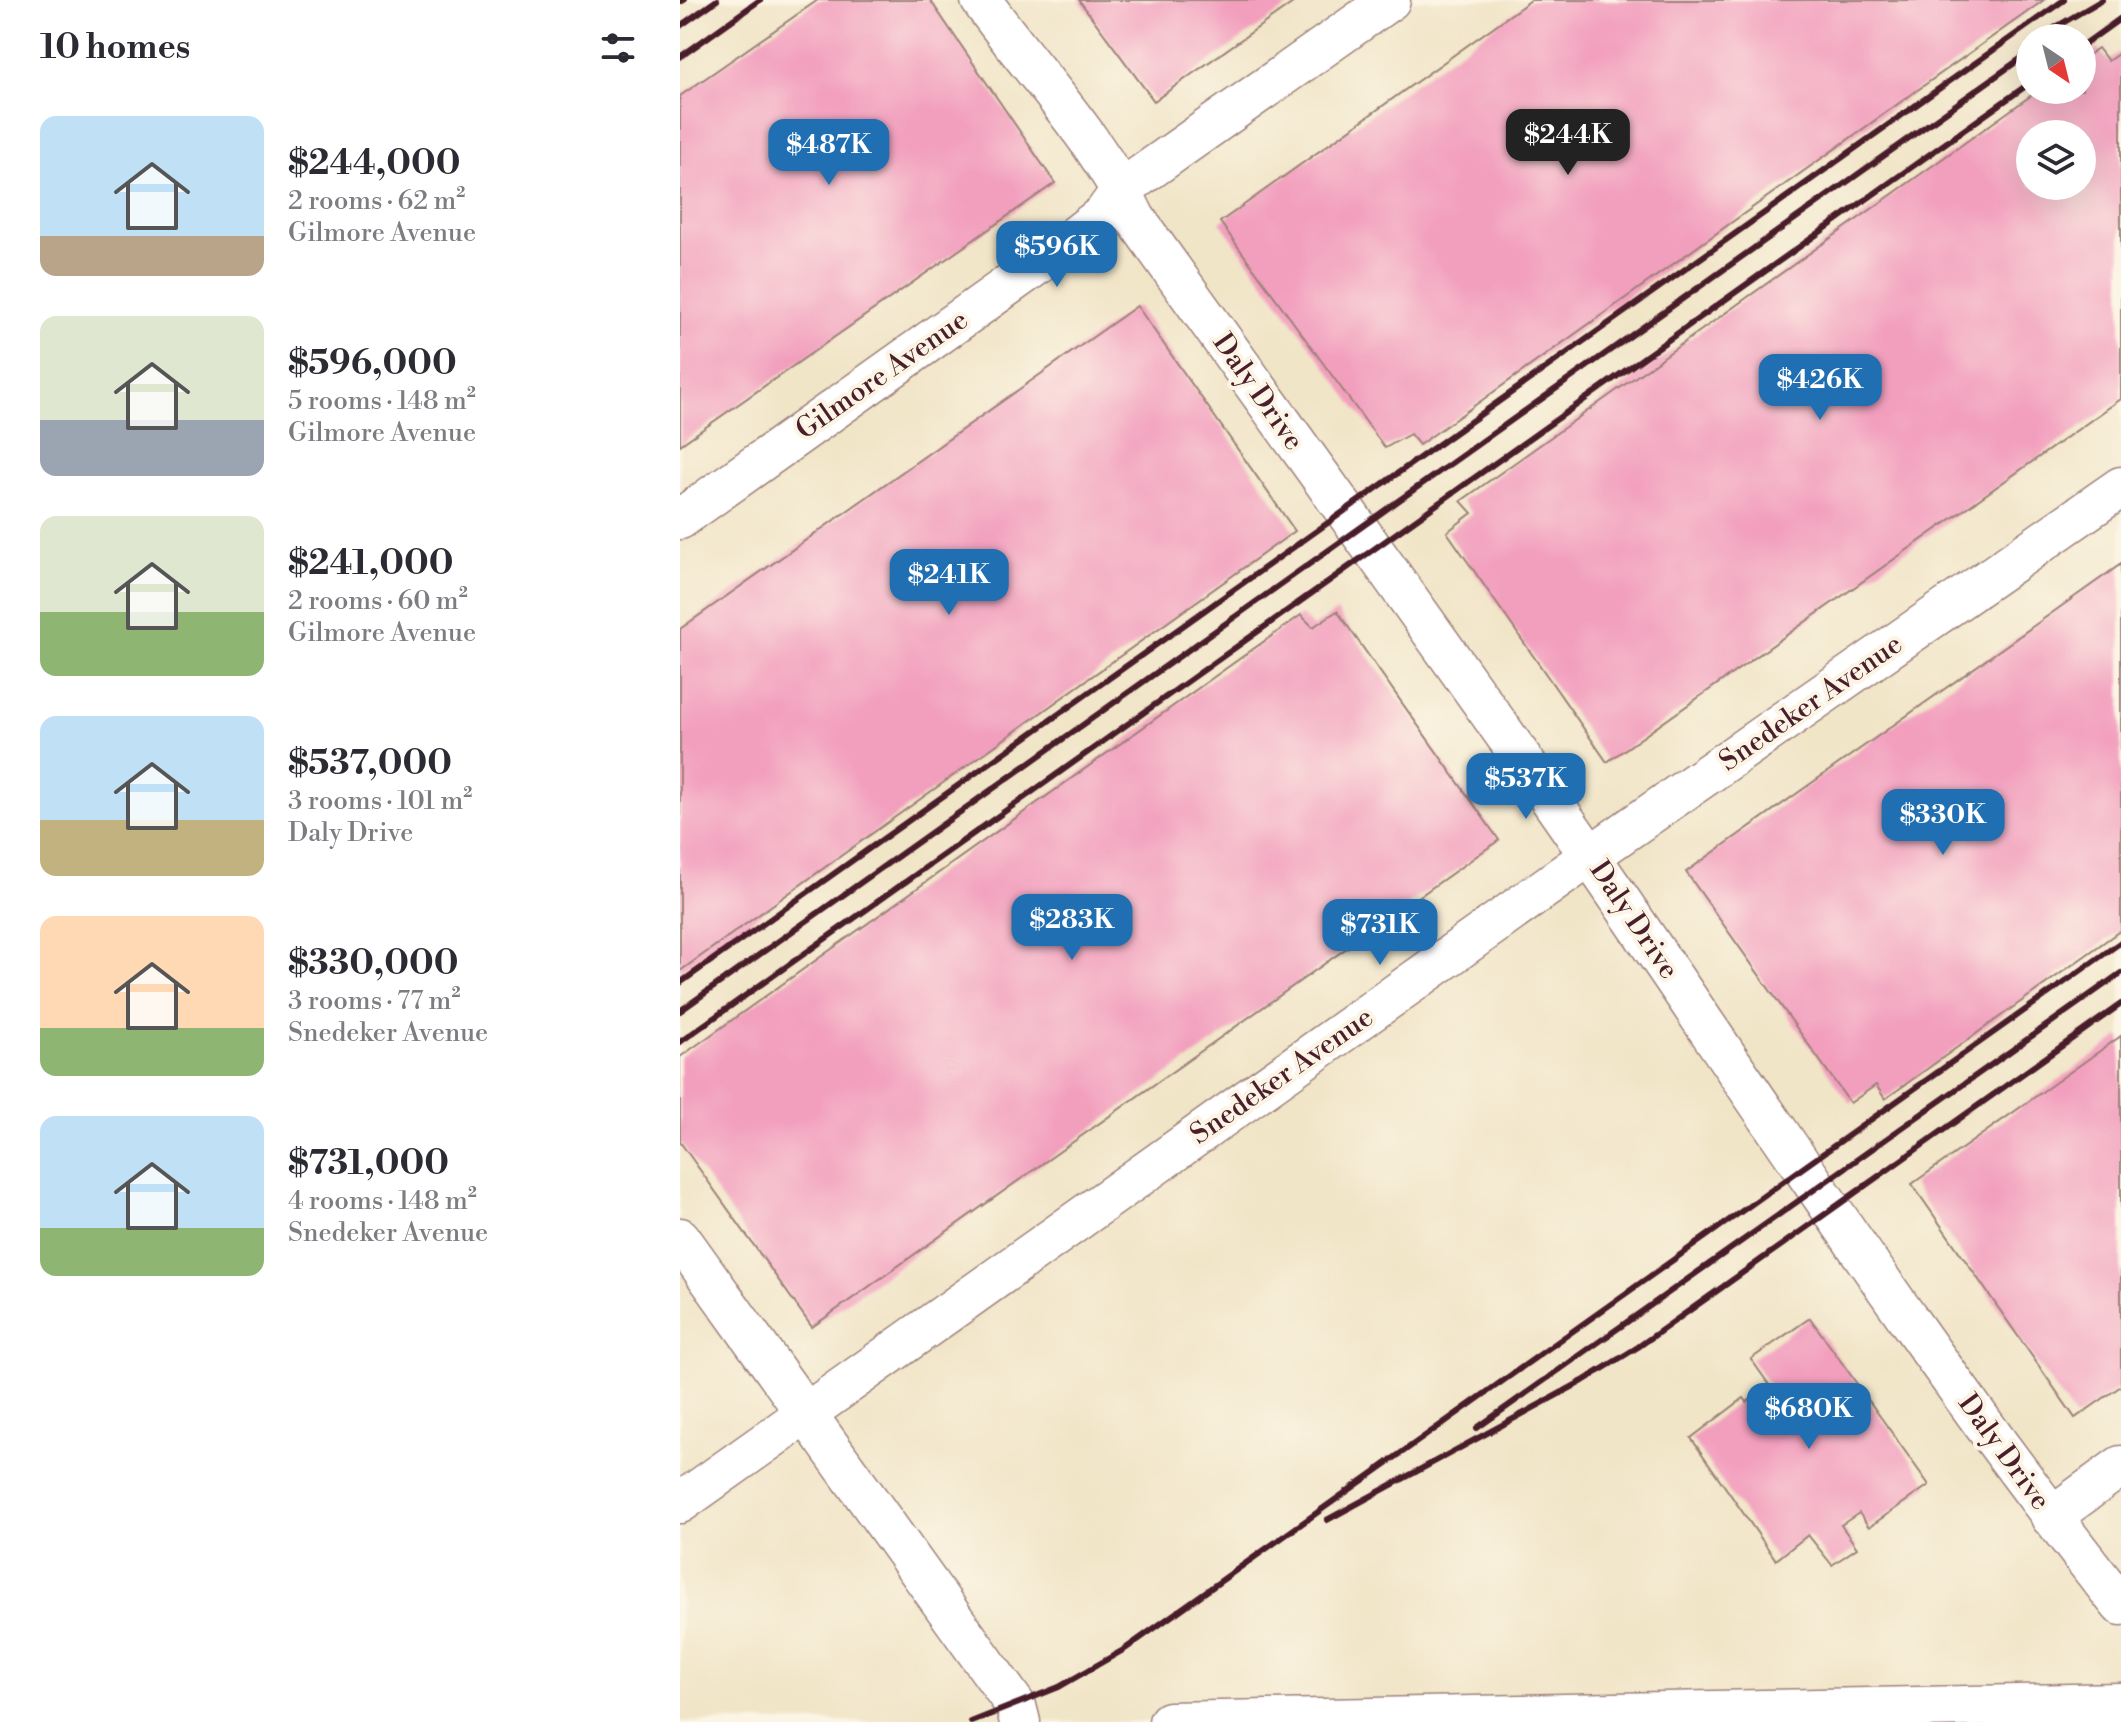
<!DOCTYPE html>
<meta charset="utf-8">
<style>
body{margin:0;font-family:"Libre Bodoni",serif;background:#f7f7f7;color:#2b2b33;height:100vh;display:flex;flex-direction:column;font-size:30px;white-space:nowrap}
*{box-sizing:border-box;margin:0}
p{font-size:26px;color:#7c7c81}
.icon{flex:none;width:44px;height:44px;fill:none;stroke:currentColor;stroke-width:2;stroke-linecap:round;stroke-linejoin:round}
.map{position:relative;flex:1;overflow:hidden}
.details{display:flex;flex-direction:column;background:#fff;width:680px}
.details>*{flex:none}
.needle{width:52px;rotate:145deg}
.fabs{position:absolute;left:1336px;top:24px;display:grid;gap:16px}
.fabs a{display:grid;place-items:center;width:80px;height:80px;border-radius:50%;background:#fff;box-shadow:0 8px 32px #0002;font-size:40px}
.price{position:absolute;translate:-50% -68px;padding:0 18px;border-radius:16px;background:#1f6fb2;color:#fff;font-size:26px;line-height:52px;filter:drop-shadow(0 2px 4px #0008)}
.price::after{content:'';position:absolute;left:50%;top:48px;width:24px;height:18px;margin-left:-12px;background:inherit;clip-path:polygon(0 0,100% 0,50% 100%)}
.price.on{background:#222;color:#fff}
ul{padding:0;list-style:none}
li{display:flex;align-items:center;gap:24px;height:200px;padding:0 40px}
li span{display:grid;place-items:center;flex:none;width:224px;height:160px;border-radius:16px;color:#555}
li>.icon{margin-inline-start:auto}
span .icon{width:96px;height:96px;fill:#fffc;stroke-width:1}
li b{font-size:34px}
h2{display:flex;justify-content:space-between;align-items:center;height:96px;padding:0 40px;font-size:34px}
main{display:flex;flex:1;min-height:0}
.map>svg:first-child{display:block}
.building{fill:#f29fbe;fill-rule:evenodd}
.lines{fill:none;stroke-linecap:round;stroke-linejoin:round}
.minor-casing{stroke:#9e827a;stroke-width:43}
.minor{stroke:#fff;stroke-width:40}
.rail{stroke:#4a1f2b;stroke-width:6}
.labels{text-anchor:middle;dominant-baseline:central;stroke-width:8;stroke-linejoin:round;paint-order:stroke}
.street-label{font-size:28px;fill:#4a1f2b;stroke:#fcf5e5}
</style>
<main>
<section class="details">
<h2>10 homes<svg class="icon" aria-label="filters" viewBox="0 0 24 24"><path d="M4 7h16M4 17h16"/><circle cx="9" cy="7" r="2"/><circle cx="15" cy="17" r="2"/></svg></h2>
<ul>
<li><span style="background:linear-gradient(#bfe0f5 75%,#b9a48a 0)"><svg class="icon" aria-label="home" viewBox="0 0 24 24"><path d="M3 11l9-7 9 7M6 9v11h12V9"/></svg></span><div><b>$244,000</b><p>2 rooms · 62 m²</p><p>Gilmore Avenue</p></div></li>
<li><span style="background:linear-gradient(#dfe7d0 65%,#9aa5b1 0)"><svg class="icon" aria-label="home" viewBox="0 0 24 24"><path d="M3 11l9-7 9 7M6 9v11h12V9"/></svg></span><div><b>$596,000</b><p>5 rooms · 148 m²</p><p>Gilmore Avenue</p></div></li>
<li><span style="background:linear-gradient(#dfe7d0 60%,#8fb573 0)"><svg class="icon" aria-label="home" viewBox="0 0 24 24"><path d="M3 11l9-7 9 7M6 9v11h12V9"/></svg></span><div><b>$241,000</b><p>2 rooms · 60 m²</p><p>Gilmore Avenue</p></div></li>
<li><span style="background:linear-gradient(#bfe0f5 65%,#c2b280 0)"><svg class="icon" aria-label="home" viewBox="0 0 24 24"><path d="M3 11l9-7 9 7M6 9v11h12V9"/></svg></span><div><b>$537,000</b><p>3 rooms · 101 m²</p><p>Daly Drive</p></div></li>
<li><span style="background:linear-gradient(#ffd9b3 70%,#8fb573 0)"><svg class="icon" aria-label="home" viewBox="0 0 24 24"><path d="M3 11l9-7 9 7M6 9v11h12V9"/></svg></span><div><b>$330,000</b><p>3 rooms · 77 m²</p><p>Snedeker Avenue</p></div></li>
<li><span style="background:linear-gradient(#bfe0f5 70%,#8fb573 0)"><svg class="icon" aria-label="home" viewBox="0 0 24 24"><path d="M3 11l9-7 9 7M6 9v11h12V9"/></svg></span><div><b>$731,000</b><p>4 rooms · 148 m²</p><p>Snedeker Avenue</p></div></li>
</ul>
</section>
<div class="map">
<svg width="1441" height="1722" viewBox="0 0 1441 1722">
<rect width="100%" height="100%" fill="#fcf5e5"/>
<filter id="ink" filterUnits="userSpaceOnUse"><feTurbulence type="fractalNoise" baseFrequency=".0125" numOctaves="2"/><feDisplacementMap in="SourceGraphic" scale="16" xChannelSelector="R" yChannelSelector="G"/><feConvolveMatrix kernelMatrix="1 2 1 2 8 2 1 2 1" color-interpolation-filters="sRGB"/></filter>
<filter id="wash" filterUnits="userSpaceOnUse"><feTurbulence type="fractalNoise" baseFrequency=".006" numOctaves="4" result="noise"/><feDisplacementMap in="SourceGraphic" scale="32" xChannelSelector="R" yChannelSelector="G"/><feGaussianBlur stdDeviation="1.8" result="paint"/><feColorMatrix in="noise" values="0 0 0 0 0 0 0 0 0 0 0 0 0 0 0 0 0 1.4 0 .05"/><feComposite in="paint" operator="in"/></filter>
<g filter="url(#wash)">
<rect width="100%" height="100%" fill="#f1e5c8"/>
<g id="blocks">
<!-- building -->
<path class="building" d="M138,0H250L375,183L0,445V96Z
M399,0H617L474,101Z
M851,0H1364L739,445L730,434L705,448L540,222Z
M1418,48L1428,61L1441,52V399L927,762L767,532L792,513L781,501L1359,90H1402V59ZM1350,134H1402V186H1350Z
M457,306L615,531L0,971V629Z
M1441,564V930L1205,1099L1196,1085L1170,1103L1006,872Z
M657,611L819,840L132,1327L0,1142V1057L621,615L633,627Z
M1441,1036V1386L1395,1418L1232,1184Z
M1130,1318L1249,1485L1189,1527L1179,1513L1161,1525L1177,1548L1152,1565L1128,1535L1096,1560L1011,1438L1064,1398L1067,1402L1077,1394L1085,1405L1097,1396L1071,1359Z"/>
</g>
</g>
<g filter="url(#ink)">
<use href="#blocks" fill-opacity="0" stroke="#9e827a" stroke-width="2"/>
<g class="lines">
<!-- minor casing -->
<g class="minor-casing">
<path id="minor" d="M301,0C352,72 418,138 455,218C607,432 763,643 912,859C1085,1110 1251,1366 1441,1605
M0,519L372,254L424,214L442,189L710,0
M0,1238L336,1706L340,1722
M0,1503L910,856L1441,487
M1371,1517L1441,1466
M489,1722L1441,1703"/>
</g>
<!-- minor -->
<use href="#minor" class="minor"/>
<!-- rail -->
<path class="rail" d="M0,2L4,0
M0,26L37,0
M1357,38L1422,0
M1402,46L1441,18
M0,57L80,0
M0,983L1384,0
M0,1011L1350,52
M0,1042L1350,83
M797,1428L1441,973
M647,1520L903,1381L958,1347L1441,1004
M291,1722L379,1687L445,1649L1441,942"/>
</g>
</g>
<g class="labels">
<!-- street labels -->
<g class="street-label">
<text transform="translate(202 375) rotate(-35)">Gilmore Avenue</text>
<text transform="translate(578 392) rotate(55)">Daly Drive</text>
<text transform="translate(1131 703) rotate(-35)">Snedeker Avenue</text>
<text transform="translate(954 920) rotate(56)">Daly Drive</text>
<text transform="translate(602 1076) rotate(-35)">Snedeker Avenue</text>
<text transform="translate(1324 1452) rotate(54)">Daly Drive</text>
</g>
</g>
</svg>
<div class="fabs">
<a><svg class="needle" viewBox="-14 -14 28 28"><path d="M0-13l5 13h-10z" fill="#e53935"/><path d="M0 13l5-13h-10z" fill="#7c7c81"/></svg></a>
<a><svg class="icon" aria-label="layers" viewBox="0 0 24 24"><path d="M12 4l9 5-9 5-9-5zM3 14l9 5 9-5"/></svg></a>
</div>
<b class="price on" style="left:888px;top:177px">$244K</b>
<b class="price" style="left:149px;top:187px">$487K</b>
<b class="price" style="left:377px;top:289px">$596K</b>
<b class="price" style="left:1140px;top:422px">$426K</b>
<b class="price" style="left:269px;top:617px">$241K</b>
<b class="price" style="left:846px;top:821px">$537K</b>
<b class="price" style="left:1263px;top:857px">$330K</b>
<b class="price" style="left:392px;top:962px">$283K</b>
<b class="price" style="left:700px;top:967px">$731K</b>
<b class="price" style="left:1129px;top:1451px">$680K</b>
</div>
</main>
